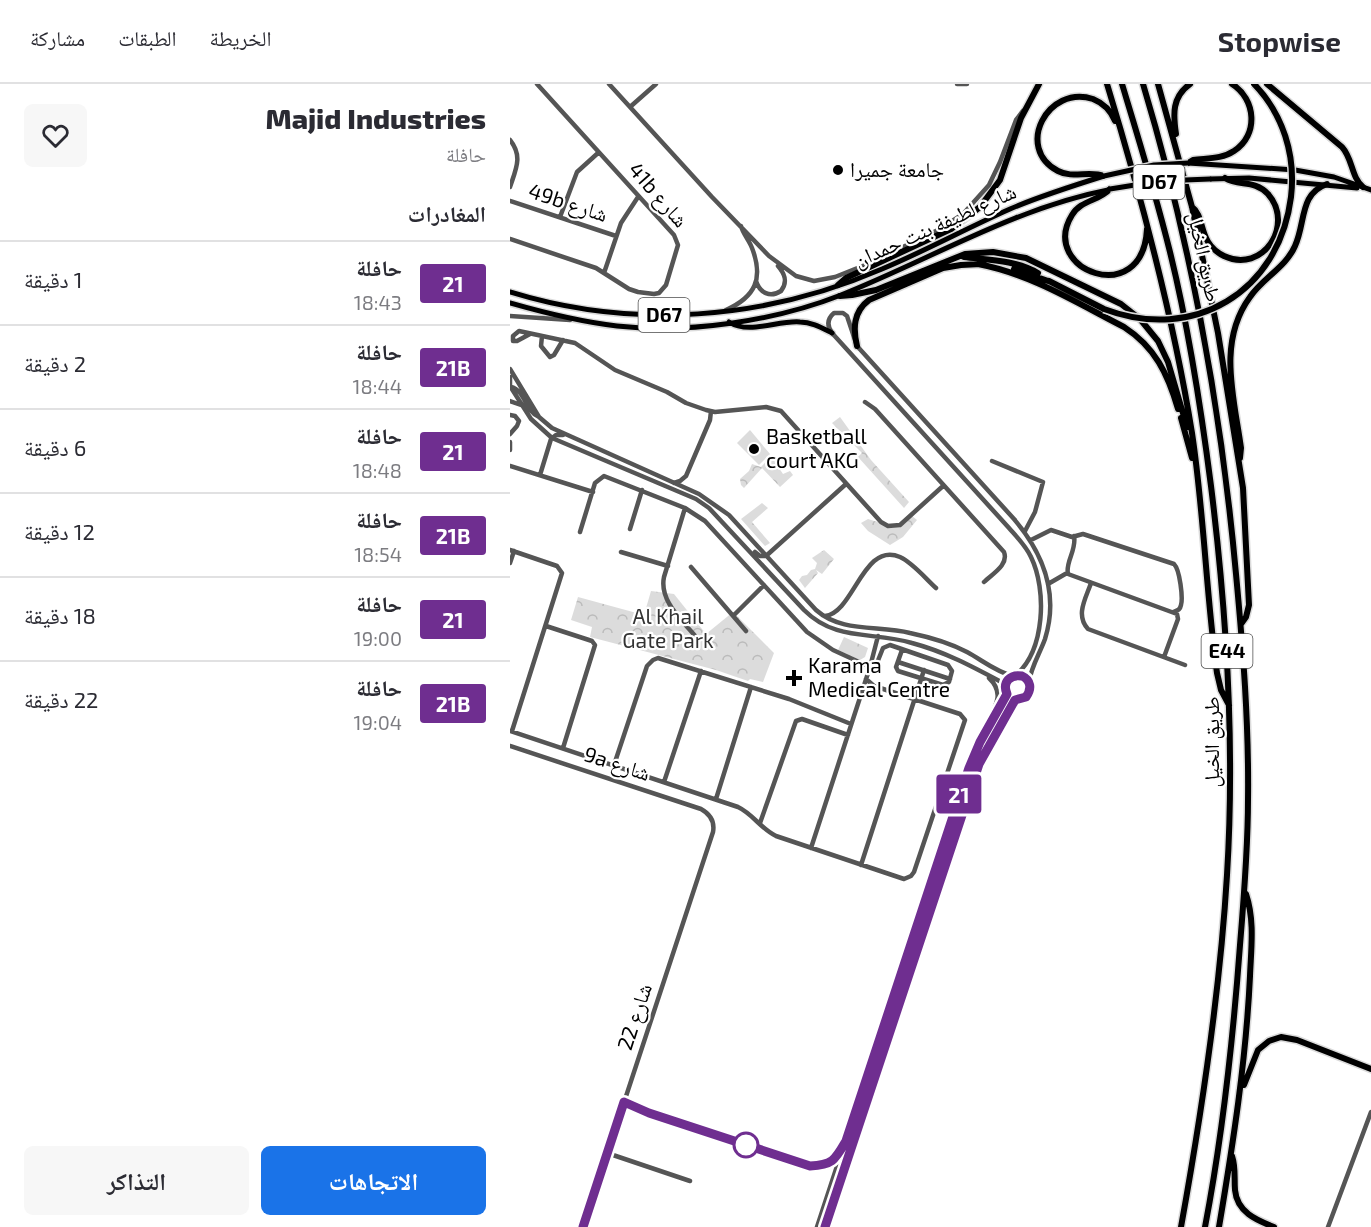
<!DOCTYPE html>
<html lang="ar">
<head>
<meta charset="utf-8">
<style>
  :root { --surface:#fff; --page:#f7f7f7; --text:#2b2b33; --muted:#7c7c81; --line:#e1e1e2; --accent:#1a73e8 }
  body { margin:0; font-family:"Exo 2","Noto Naskh Arabic",sans-serif; background:var(--page); color:var(--text); direction:rtl; height:100vh; display:flex; flex-direction:column; font-size:22px; white-space:nowrap }
  * { box-sizing:border-box; margin:0 }
  p { font-size:20px; color:var(--muted) }
  .icon { flex:none; width:33px; height:33px; fill:none; stroke:currentColor; stroke-width:2; stroke-linecap:round; stroke-linejoin:round }
  .map { position:relative; flex:1; overflow:hidden; direction:ltr }
  .panel { display:flex; flex-direction:column; background:var(--surface); width:510px }
  .panel>* { flex:none }
  .badge { padding:0 12px; border-radius:4px; font-size:21px; line-height:39px }
  .map>.badge { position:absolute; translate:-50% -50%; box-shadow:0 0 0 3px #fff }
  h2 { padding:0 24px; font-size:22px; line-height:54px }
  .round { display:grid; place-items:center; flex:none; width:63px; height:63px; border-radius:9px; background:var(--page) }
  .headline { display:flex; align-items:center; justify-content:space-between; height:102px; padding:0 24px }
  h1 { font-size:28px; font-weight:800; line-height:45px }
  .action { display:flex; gap:12px; margin-top:auto; padding:12px 24px }
  .action a { flex:1; height:69px; border-radius:9px; background:var(--accent); color:#fff; font-size:24px; font-weight:800; line-height:69px; text-align:center }
  .action a+a { background:var(--page); color:var(--text) }
  ul { padding:0; list-style:none }
  li { display:flex; align-items:center; gap:18px; height:84px; padding:0 24px; border-top:2px solid var(--line) }
  li div { flex:1 }
  li b { display:block; font-size:22px }
  li em { font-style:normal }
  li .badge { min-width:66px; font-weight:700; text-align:center }
  header { display:flex; align-items:center; gap:36px; box-sizing:border-box; height:84px; padding:0 30px; background:var(--surface); border-bottom:2px solid var(--line) }
  header strong { font-size:28px }
  nav { display:flex; gap:33px; margin-inline-start:auto; font-size:21px }
  main { display:flex; flex:1; min-height:0 }
  .map>svg:first-child { display:block }
  .grass { fill:#dcdcdc }
  .park { fill:url(#park-crowns) }
  .lines { fill:none; stroke-linecap:round; stroke-linejoin:round }
  .major-casing { stroke:#dbdbdb; stroke-width:8 }
  .highway-casing { stroke:#dbdbdb; stroke-width:9 }
  .minor { stroke:#555; stroke-width:4.5 }
  .major { stroke:#000; stroke-width:5 }
  .highway { stroke:#000; stroke-width:6 }
  .major-bridge-casing { stroke:#dbdbdb; stroke-width:8; stroke-linecap:butt }
  .highway-bridge-casing { stroke:#dbdbdb; stroke-width:9; stroke-linecap:butt }
  .major-bridge { stroke:#000; stroke-width:5 }
  .highway-bridge { stroke:#000; stroke-width:6 }
  .line-casing { stroke:#fff; stroke-width:14 }
  .line { stroke:#6f2e90; stroke-width:9 }
  .poi-dot { fill:#000; stroke:#fff; stroke-width:2 }
  .stop-dot { fill:#fff; stroke:#6f2e90; stroke-width:3 }
  .labels { text-anchor:middle; stroke-width:4.5; stroke-linejoin:round; paint-order:stroke }
  .shield { fill:#fff; stroke:#4c4c4c; stroke-width:1.5 }
  .shield-label { font-size:20px; font-weight:bold; fill:#000 }
  .poi-label { font-size:21px; fill:#000; stroke:#fff; text-anchor:start }
  .street-label { font-size:21px; fill:#000; stroke:#fff }
  .park-label { font-size:21px; fill:#333; stroke:#fff }
</style>
</head>
<body>
<header>
<strong>Stopwise</strong>
<nav><a>الخريطة</a><a>الطبقات</a><a>مشاركة</a></nav>
</header>
<main>
<div class="map">
<svg width="861" height="1143" viewBox="0 0 861 1143">
  <defs>
    <pattern id="park-crowns" width="20" height="18" patternUnits="userSpaceOnUse" patternTransform="scale(1.5)"><rect width="20" height="18" fill="#dcdcdc"/><path d="M2 6a3 3 0 1 1 6 0M12 15a3 3 0 1 1 6 0" fill="none" stroke="#bbb"/></pattern>
  </defs>
  <rect width="100%" height="100%" fill="#fff"/>
  <path class="grass" d="M240 346 260 370 249 381 227 359Z"/>
  <path class="park" d="M330 333 361 376 399 418 394 424 348 373 352 369 322 339Z
    M261 372 273 390 280 387 283 391 270 403 252 384 234 404 231 401 230 395 239 387 242 380 251 383Z
    M252 419 258 424 242 438 260 459 255 462 231 435Z
    M402 432 407 436 393 453 380 461 358 447 351 439 358 435 383 443Z
    M314 466 324 475 312 490 306 486 308 489 295 504 289 496 292 492 297 491 301 486 305 485 307 479 302 474Z
    M141 507 164 510 196 550 223 528 264 569 253 598 240 595 238 597 206 586 80 553 82 543 61 536 68 513 134 531Z
    M334 553 358 564 355 573 350 576 328 566Z"/>
  <g class="lines">
    <g class="major-casing">
      <path id="major" d="M678 79 785 86 824 93 861 106
        M700 95 739 94 847 104
        M0 208C123 246 254 236 372 185 415 167 457 144 500 125 530 112 562 102 594 92
        M0 219C35 229 71 238 107 242 178 250 265 237 331 211 419 176 505 124 598 106
        M219 238C239 251 268 236 290 238 302 238 312 244 322 249"/>
    </g>
    <g class="highway-casing">
      <path id="highway" d="M597 0C632 115 663 231 682 349 694 428 696 509 707 589L711 606 719 621
        M612 0C629 56 646 111 660 168 679 245 691 324 701 402 717 531 725 662 717 791 710 909 692 1027 671 1143
        M633 0C681 160 711 324 726 490 733 565 739 640 738 716 738 764 734 813 730 861 723 956 713 1049 695 1143
        M648 0 682 123 708 249 733 404 739 521 736 533 731 540
        M757 0 832 63C843 75 841 93 853 103
        M666 50C663 30 662 13 680 0
        M678 79 683 76C697 74 712 75 724 67 749 51 746 15 722 0
        M594 92C579 86 563 95 548 87 504 64 538 0 583 15 593 19 601 27 605 37
        M600 105C589 117 571 116 562 131 528 186 633 226 637 145
        M682 123C696 133 687 159 714 172 753 190 785 141 758 110 744 95 729 103 715 94
        M454 173C480 176 505 176 528 189
        M468 180C521 190 567 219 614 243 645 263 658 290 668 325
        M504 185 541 198
        M539 197 594 225
        M328 201 336 194 441 145 470 123 490 96 511 34 529 0
        M330 212 342 211 366 206 455 170 483 168 516 174 611 220 630 235 648 257 658 278 677 343
        M347 262C343 245 343 228 359 216L433 184 451 181 471 180
        M671 334 682 374
        M730 374 731 364C724 313 707 258 740 213 753 194 776 183 785 162 796 138 789 110 817 100
        M734 1001 748 966 759 957 771 953 787 956 861 985
        M722 1072C726 1084 724 1094 725 1106 727 1128 746 1136 764 1143
        M709 1143C723 1060 736 977 740 892 741 865 745 837 736 810"/>
    </g>
    <path class="minor" d="M99 0 202 113 259 172 286 192 304 197 325 193 360 179 430 145 453 130 479 101 490 78 506 36 513 27
      M447 0H457
      M120 23 146 0
      M0 56C13 72 6 85 0 103
      M0 117 106 152
      M50 133 67 88 88 69
      M0 155 86 184 119 205 128 208 144 210 149 209 156 201 168 161 164 151 27 0
      M94 189 111 139 128 113
      M246 197C250 209 260 214 271 207 278 198 275 190 268 182
      M216 226C245 213 254 195 242 164 239 156 233 150 231 142
      M0 232 60 236
      M20 250 7 257H3V252L9 247 65 259 105 286 157 308 176 319 196 326 205 328 256 323 271 327 371 438 378 442 390 441 433 402
      M32 252 31 262 40 273 44 271 53 256
      M0 285 29 333 42 344 189 410 219 431 306 526C332 549 368 541 400 549 419 553 440 559 457 568 472 576 486 588 503 592
      M0 293V304
      M0 302 21 335 42 354 186 415 199 424 294 526C326 558 362 547 402 559 436 568 465 584 495 600
      M1 303C15 306 15 327 29 333
      M0 317 11 321
      M355 318 365 325 494 468C499 481 482 490 474 498
      M0 331 5 332 9 337 7 342 0 350
      M0 358V366
      M482 377 533 398 525 428 515 447
      M0 382 83 408
      M30 391 41 355 46 351H53
      M164 399 170 397 176 392 200 336 201 327
      M175 424 154 493C149 517 172 536 186 553
      M120 445 132 406
      M70 448 85 399 94 392 175 424 195 437 297 548 323 566 360 583
      M564 452C567 466 555 478 558 490L667 530 668 535 654 573
      M521 456 541 446 562 453 573 450 664 480C670 486 673 514 671 521 670 526 668 526 663 528
      M0 466 47 482 52 489 2 647
      M111 468 158 482
      M245 468 250 472H256L336 400
      M0 479 4 467
      M181 483 236 547
      M581 499C576 514 565 531 578 545L675 581
      M538 500 557 489
      M223 532 254 501
      M315 532C344 529 353 457 390 473 403 479 415 494 426 504
      M36 542 82 557 85 561 53 664
      M388 578 440 595
      M358 589 365 584 373 564 380 561 438 581 442 587 439 598 433 601 388 587 386 583 392 566
      M496 603a12 12 0 1 1 24 0a12 12 0 1 1-24 0Z
      M506 591C535 566 537 506 521 473 516 462 507 453 499 444L322 249C317 242 317 235 324 229H333L337 232 347 262 504 435C533 469 549 510 535 555 530 569 521 583 519 598
      M0 647 228 723C243 730 251 745 266 752L394 795 401 792 404 788 455 636 450 630 364 602 356 595
      M473 647C481 627 498 612 479 594
      M0 662 191 725C200 730 205 737 203 748L73 1143
      M104 681 137 582 143 576 148 574 279 615 341 640
      M154 698 191 587
      M206 715 241 603
      M250 739 286 637 292 635 338 651
      M301 764 360 583 368 552
      M351 781 414 586
      M97 1069 180 1097
      M300 1082C314 1081 323 1080 330 1067
      M307 1143 445 723 466 667 497 610
      M315 1143 466 687 474 668 505 616
      M818 1143 861 1028"/>
    <use href="#major" class="major"/>
    <use href="#highway" class="highway"/>
    <g class="major-bridge-casing">
      <path id="major-bridge" d="M594 92 644 81 678 79
        M600 105 650 97 700 95"/>
    </g>
    <g class="highway-bridge-casing">
      <path id="highway-bridge" d="M594 225C684 259 769 208 781 113 786 71 773 30 744 0"/>
    </g>
    <use href="#major-bridge" class="major-bridge"/>
    <use href="#highway-bridge" class="highway-bridge"/>
  </g>
  <g class="lines">
    <g class="line-casing">
      <path id="line" d="M73 1143 114 1018 139 1029 300 1082C323 1081 325 1076 336 1057L459 684 470 658 497 610C492 598 500 590 512 592 521 596 522 605 516 613L505 616 469 680 315 1143"/>
    </g>
    <use href="#line" class="line"/>
  </g>
  <g class="poi-dot">
    <circle cx="328" cy="86" r="6"/>
    <circle cx="244" cy="365" r="6"/>
    <path d="M281 585h6v6h6v6h-6v6h-6v-6h-6v-6h6z"/>
  </g>
  <circle class="stop-dot" cx="236" cy="1061" r="12"/>
  <g class="labels">
    <g class="shield">
      <rect x="623.5" y="81" width="51" height="34" rx="4.5"/>
      <rect x="128.5" y="214" width="51" height="34" rx="4.5"/>
      <rect x="691.5" y="550" width="51" height="34" rx="4.5"/>
    </g>
    <g class="shield-label">
      <text x="649" y="105">D67</text>
      <text x="154" y="238">D67</text>
      <text x="717" y="574">E44</text>
    </g>
    <g class="poi-label">
      <text x="340" y="93">جامعة جميرا</text>
      <text x="256" y="360">Basketball<tspan x="256" dy="24">court AKG</tspan></text>
      <text x="298" y="589">Karama<tspan x="298" dy="24">Medical Centre</tspan></text>
    </g>
    <g class="street-label">
      <text transform="translate(148 111) rotate(49)" y="7">41b شارع</text>
      <text transform="translate(58 119) rotate(18)" y="7">49b شارع</text>
      <text transform="translate(425 142) rotate(-24)" y="7">شارع لطيفة بنت حمدان</text>
      <text transform="translate(694 173) rotate(78)" y="7">طريق الخيل</text>
      <text transform="translate(702 658) rotate(-90)" y="7">طريق الخيل</text>
      <text transform="translate(107 680) rotate(18)" y="7">9a شارع</text>
      <text transform="translate(125 933) rotate(-72)" y="7">شارع 22</text>
    </g>
    <g class="park-label">
      <text x="158" y="540">Al Khail<tspan x="158" dy="24">Gate Park</tspan></text>
    </g>
  </g>
</svg>
<b class="badge" style="left:449px;top:710px;background:#6f2e90;color:#fff">21</b>
</div>
<section class="panel">
<div class="headline"><div><h1>Majid Industries</h1><p>حافلة</p></div><a class="round"><svg class="icon" aria-label="heart" viewBox="0 0 24 24"><path d="M12 20l-8-8c-3-5 5-10 8-4 3-6 11-1 8 4z"/></svg></a></div>
<h2>المغادرات</h2>
<ul>
<li><span class="badge" style="background:#6f2e90;color:#fff">21</span><div><b>حافلة</b><p>18:43</p></div><em>1 دقيقة</em></li>
<li><span class="badge" style="background:#6f2e90;color:#fff">21B</span><div><b>حافلة</b><p>18:44</p></div><em>2 دقيقة</em></li>
<li><span class="badge" style="background:#6f2e90;color:#fff">21</span><div><b>حافلة</b><p>18:48</p></div><em>6 دقيقة</em></li>
<li><span class="badge" style="background:#6f2e90;color:#fff">21B</span><div><b>حافلة</b><p>18:54</p></div><em>12 دقيقة</em></li>
<li><span class="badge" style="background:#6f2e90;color:#fff">21</span><div><b>حافلة</b><p>19:00</p></div><em>18 دقيقة</em></li>
<li><span class="badge" style="background:#6f2e90;color:#fff">21B</span><div><b>حافلة</b><p>19:04</p></div><em>22 دقيقة</em></li>
</ul>
<div class="action"><a>الاتجاهات</a><a>التذاكر</a></div>
</section>
</main>
</body>
</html>
